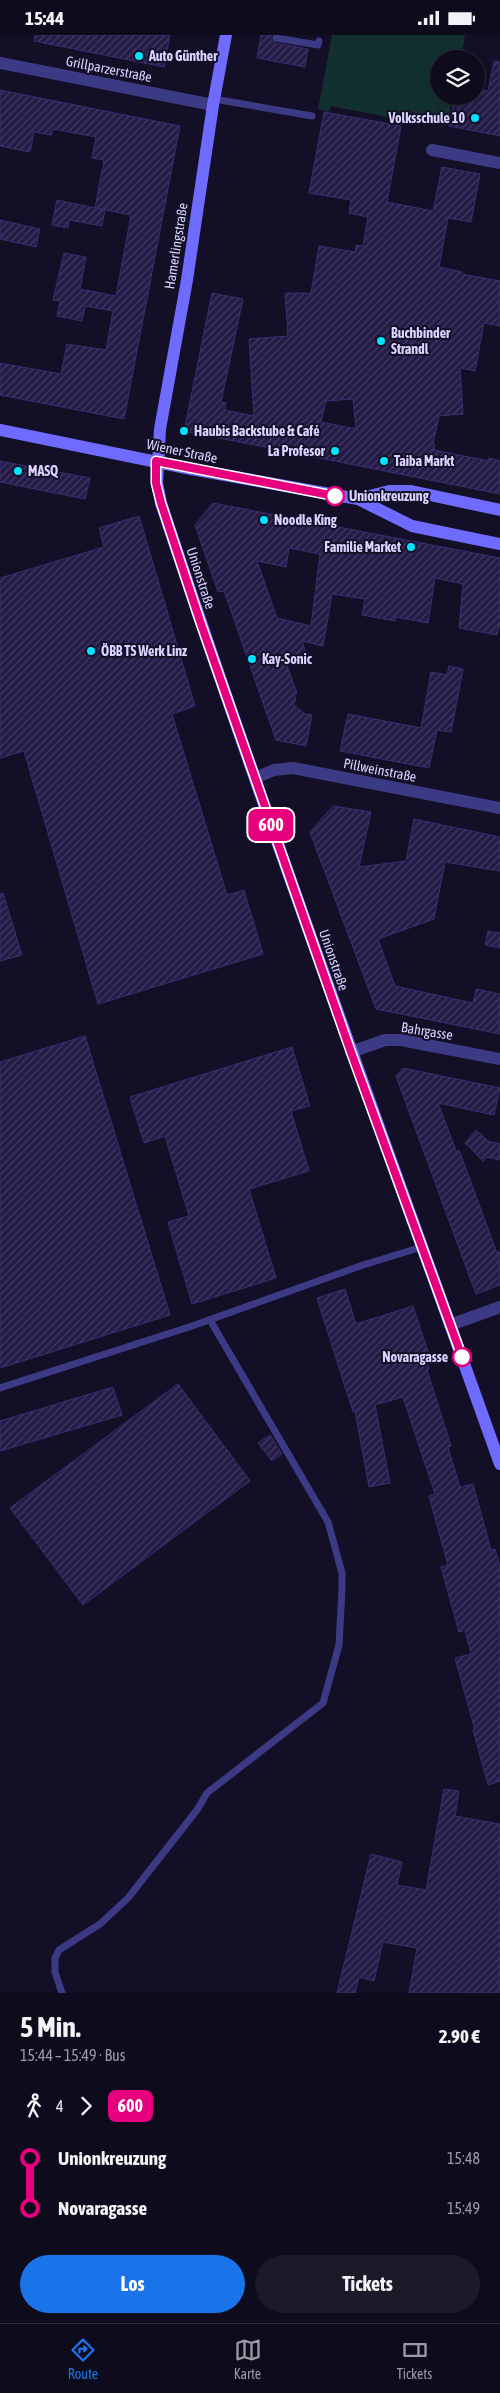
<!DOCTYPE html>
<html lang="de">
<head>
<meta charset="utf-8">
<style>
  :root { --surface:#0e0b1c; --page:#1c1929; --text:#f1f3f6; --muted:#9b9ba3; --line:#2e2b3b; --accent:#1a73e8 }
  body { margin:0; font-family:"Asap Condensed",sans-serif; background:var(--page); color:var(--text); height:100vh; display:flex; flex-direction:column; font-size:19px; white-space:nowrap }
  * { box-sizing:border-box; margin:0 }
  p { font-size:16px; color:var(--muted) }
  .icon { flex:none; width:28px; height:28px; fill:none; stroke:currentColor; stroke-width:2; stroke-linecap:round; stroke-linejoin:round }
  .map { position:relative; height:1958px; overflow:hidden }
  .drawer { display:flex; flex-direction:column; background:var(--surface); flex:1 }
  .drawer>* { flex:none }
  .badge { padding:0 10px; border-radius:8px; font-size:18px; line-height:32px }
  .controls { position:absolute; left:430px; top:15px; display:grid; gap:10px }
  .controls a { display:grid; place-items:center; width:55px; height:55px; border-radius:50%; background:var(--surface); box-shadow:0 2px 8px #0003,0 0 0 1px var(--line); font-size:25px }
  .map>.badge { position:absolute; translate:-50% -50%; box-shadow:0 0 0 2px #fff }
  .legs { display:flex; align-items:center; gap:8px; height:55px; padding:0 20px; font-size:16px }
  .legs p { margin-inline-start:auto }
  .headline { display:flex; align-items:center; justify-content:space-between; height:85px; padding:0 20px }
  h1 { font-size:28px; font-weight:700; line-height:38px }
  .cta { display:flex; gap:10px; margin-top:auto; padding:10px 20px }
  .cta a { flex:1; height:58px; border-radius:30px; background:var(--accent); color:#fff; font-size:20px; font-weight:700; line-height:58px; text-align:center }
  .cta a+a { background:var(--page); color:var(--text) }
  ul { padding:0 20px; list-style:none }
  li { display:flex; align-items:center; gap:18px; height:50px; font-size:19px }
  li i { display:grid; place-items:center; width:8px; height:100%; margin:0 6px; background:currentColor }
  li i::after { content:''; width:12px; height:12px; margin:-6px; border:4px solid; border-radius:50%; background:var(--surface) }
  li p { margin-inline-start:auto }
  li:first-child i { background:linear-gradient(#0000 50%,currentColor 0) }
  li:last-child i { background:linear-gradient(currentColor 50%,#0000 0) }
  .status { display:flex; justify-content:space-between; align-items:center; height:35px; padding:0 25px; background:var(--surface); direction:ltr }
  .status svg { height:14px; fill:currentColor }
  .dock { display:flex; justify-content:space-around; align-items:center; height:70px; border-top:1px solid var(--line); background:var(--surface); font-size:14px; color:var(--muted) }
  .dock a { display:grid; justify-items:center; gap:2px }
  .dock .selected { color:var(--accent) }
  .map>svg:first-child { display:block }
  .pitch { fill:#12302f }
  .building { fill:url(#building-hatch); stroke:#3b2d73; fill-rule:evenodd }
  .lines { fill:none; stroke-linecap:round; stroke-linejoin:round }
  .service { stroke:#3d3a85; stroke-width:7 }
  .minor { stroke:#3d3a85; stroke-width:12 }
  .secondary { stroke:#6f6bff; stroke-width:12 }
  .line-1-casing { stroke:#fff; stroke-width:11 }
  .line-1 { stroke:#e6007e; stroke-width:8 }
  .poi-dot { fill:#00e5ff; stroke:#130f26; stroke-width:2 }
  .stop-1-dot { fill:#fff; stroke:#e6007e; stroke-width:2.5 }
  .labels { text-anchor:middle; stroke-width:4; stroke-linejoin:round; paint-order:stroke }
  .poi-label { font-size:14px; font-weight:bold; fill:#d9d4ff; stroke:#130f26; text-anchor:start }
  .street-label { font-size:14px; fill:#d9d4ff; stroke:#130f26 }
  .stop-label { font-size:14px; font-weight:bold; fill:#d9d4ff; stroke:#130f26; text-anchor:start }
</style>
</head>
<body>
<div class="status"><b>15:44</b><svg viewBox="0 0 49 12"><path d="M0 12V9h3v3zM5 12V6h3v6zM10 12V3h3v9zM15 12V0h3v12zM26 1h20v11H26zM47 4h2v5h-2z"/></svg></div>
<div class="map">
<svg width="500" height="1958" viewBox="0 0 500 1958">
  <defs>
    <pattern id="building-hatch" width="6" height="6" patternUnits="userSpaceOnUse" patternTransform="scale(1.25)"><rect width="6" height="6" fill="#241b47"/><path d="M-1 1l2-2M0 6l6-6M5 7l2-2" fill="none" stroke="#433b63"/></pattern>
  </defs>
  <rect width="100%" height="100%" fill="#130f26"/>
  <path class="pitch" d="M332 0H465L461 24H439V61H453L448 86 415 79 413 87 331 71 329 77 318 74Z"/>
  <path class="building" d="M35 0H170L164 32 34 6Z
    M261 0H271V5L275 8 308 14 305 32 257 23Z
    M494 26 500 27V101L449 91 455 61H476V54L488 56Z
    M0 55 180 91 124 384 0 360V328L61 339 67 309 106 315 113 276 85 271 82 286 57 281 60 266 53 265 64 218 86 222 80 254 116 261 131 180 95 173 104 125 92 123 96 102 53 94 51 100 34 97 30 117 0 111Z
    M324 77 401 91 387 167 433 176 442 132 480 139 471 187 448 183 439 232 462 237V239L500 246V291L484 288 475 336 460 333 463 379 439 381 433 409 435 410 434 415 489 426V423L500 426V459L184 396 212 258 243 264 221 367 226 368 225 375 254 381 249 304 288 301 285 258H311L319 211 355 217 356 210 363 211 368 182 349 178 351 165 309 158ZM353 364 356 394 321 387 326 366Z
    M57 165 105 175 102 191 69 185 68 193 52 190Z
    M0 185 40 194 36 212 0 204Z
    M0 426 90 443 85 464 0 447Z
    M213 468 500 523V588L497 600 459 593 463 549 435 543 428 588 396 582 395 586 362 580 365 564 332 559 323 611 302 606 307 621 286 628 297 658 294 659 296 665 293 669 305 679 312 680 306 711 276 705 224 556 218 557 195 490ZM289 513 320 519 311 591 277 583 257 526 286 532Z
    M139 481 195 671 172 679 227 860 244 855 263 919 98 969 24 716 0 723V543L104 512 99 493Z
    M449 631 463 634 451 697 437 695 429 733 340 716 348 679 421 693 431 637 447 640Z
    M333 771 371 777 359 832 406 826 414 784 500 802V836L445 827 434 884 378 904 395 951 473 968 476 954 500 959V999L376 974 310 797Z
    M3 858 22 920 0 926V859Z
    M488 896 500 898V913L485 910Z
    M85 1001 170 1280 0 1333V1027Z
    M292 1012 310 1071 291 1076 309 1136 249 1154 276 1243 192 1269 168 1187 189 1181 165 1101 144 1108 130 1062Z
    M403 1033 500 1053 494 1080 438 1068 457 1118 459 1115 497 1218 500 1217V1250L476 1259 396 1041Z
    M476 1095 488 1106 500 1109V1125L487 1122 483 1126 465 1108Z
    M345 1254 356 1289 413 1271 428 1317 425 1319 429 1334 427 1335 451 1411 448 1412 460 1452 473 1449 491 1515 495 1514 500 1532V1746L488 1750 473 1695H475L455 1623 471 1619 465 1595 459 1597 441 1532 448 1530 429 1461 435 1459 403 1362 375 1370 390 1448 369 1452 355 1376 353 1377 317 1263Z
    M178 1349 250 1446 83 1570 10 1473Z
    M113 1352 122 1380 0 1416V1386Z
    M270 1400 282 1419 272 1426 258 1408Z
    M444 1754 459 1756 455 1781 500 1789V1958H409L417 1913 383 1907 374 1946 359 1942 355 1958H337L371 1819 402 1827 397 1850 426 1855Z"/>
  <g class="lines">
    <path class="service" d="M277 0 276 3 318 10 319 6
      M214 64 312 81
      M0 1353 192 1291 363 1230 422 1212
      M62 1958 55 1937V1923L59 1915 100 1889 128 1863 197 1775 207 1758 323 1668 339 1610 342 1554V1538L328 1487 210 1285"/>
    <path class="minor" d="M0 28 213 70
      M432 115 500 128
      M255 743 274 735 293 733 500 773
      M351 1017 385 1005H401L500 1024
      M450 1290 500 1272"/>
    <path class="secondary" d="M226 0 213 70 187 245 160 394 157 448 161 468C268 791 386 1109 500 1429
      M0 395 191 434 358 464 412 491 500 509
      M358 464 389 456H411L500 475"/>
  </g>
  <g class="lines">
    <g class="line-1-casing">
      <path id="line-1" d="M335 461 156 426V448L161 468 200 586 351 1017 462 1322"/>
    </g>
    <use href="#line-1" class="line-1"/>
  </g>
  <g class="poi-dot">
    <circle cx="139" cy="21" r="5"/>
    <circle cx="475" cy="83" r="5"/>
    <circle cx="381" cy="306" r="5"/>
    <circle cx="184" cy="396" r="5"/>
    <circle cx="335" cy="416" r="5"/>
    <circle cx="384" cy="426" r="5"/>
    <circle cx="18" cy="436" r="5"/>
    <circle cx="264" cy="485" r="5"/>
    <circle cx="411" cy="512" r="5"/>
    <circle cx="91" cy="616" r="5"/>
    <circle cx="252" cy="624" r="5"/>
  </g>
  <g class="stop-1-dot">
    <circle cx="335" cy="461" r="9"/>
    <circle cx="462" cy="1322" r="9"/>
  </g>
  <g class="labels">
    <g class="poi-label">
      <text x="149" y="26">Auto Günther</text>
      <text x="465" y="88" text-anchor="end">Volksschule 10</text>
      <text x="391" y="303">Buchbinder<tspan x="391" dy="16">Strandl</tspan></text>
      <text x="194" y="401">Haubis Backstube &amp; Café</text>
      <text x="325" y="421" text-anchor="end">La Profesor</text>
      <text x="394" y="431">Taiba Markt</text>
      <text x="28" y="441">MASQ</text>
      <text x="274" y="490">Noodle King</text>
      <text x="401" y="517" text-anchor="end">Familie Market</text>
      <text x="101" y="621">ÖBB TS Werk Linz</text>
      <text x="262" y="629">Kay-Sonic</text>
    </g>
    <g class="street-label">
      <text transform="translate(109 34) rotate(11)" y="5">Grillparzerstraße</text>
      <text transform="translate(176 211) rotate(-81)" y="5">Hamerlingstraße</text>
      <text transform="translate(182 416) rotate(12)" y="5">Wiener Straße</text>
      <text transform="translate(201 543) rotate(72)" y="5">Unionstraße</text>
      <text transform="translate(380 735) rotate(11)" y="5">Pillweinstraße</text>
      <text transform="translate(334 925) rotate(71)" y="5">Unionstraße</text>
      <text transform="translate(427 996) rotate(9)" y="5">Bahrgasse</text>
    </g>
    <g class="stop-label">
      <text x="349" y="466">Unionkreuzung</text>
      <text x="448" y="1327" text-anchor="end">Novaragasse</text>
    </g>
  </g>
</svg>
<div class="controls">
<a><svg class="icon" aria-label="layers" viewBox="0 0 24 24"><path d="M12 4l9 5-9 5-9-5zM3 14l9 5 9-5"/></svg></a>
</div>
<b class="badge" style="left:271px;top:790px;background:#e6007e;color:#fff">600</b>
</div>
<section class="drawer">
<div class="headline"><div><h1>5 Min.</h1><p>15:44 – 15:49 · Bus</p></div><b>2.90 €</b></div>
<div class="legs"><svg class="icon" aria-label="walk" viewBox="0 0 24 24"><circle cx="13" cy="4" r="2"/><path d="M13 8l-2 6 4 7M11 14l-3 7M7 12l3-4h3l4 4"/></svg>4<svg class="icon" aria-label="forward" viewBox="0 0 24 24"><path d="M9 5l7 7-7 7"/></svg><b class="badge" style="background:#e6007e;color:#fff">600</b></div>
<ul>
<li><i style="color:#e6007e"></i><b>Unionkreuzung</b><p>15:48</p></li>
<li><i style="color:#e6007e"></i><b>Novaragasse</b><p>15:49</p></li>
</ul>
<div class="cta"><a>Los</a><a>Tickets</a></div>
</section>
<nav class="dock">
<a class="selected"><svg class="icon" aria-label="directions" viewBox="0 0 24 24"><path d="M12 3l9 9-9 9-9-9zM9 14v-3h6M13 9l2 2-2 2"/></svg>Route</a>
<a><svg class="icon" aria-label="map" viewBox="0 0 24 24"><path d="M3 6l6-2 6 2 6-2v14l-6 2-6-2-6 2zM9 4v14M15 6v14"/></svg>Karte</a>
<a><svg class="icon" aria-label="tickets" viewBox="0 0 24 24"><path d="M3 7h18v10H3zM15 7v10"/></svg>Tickets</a>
</nav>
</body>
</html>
